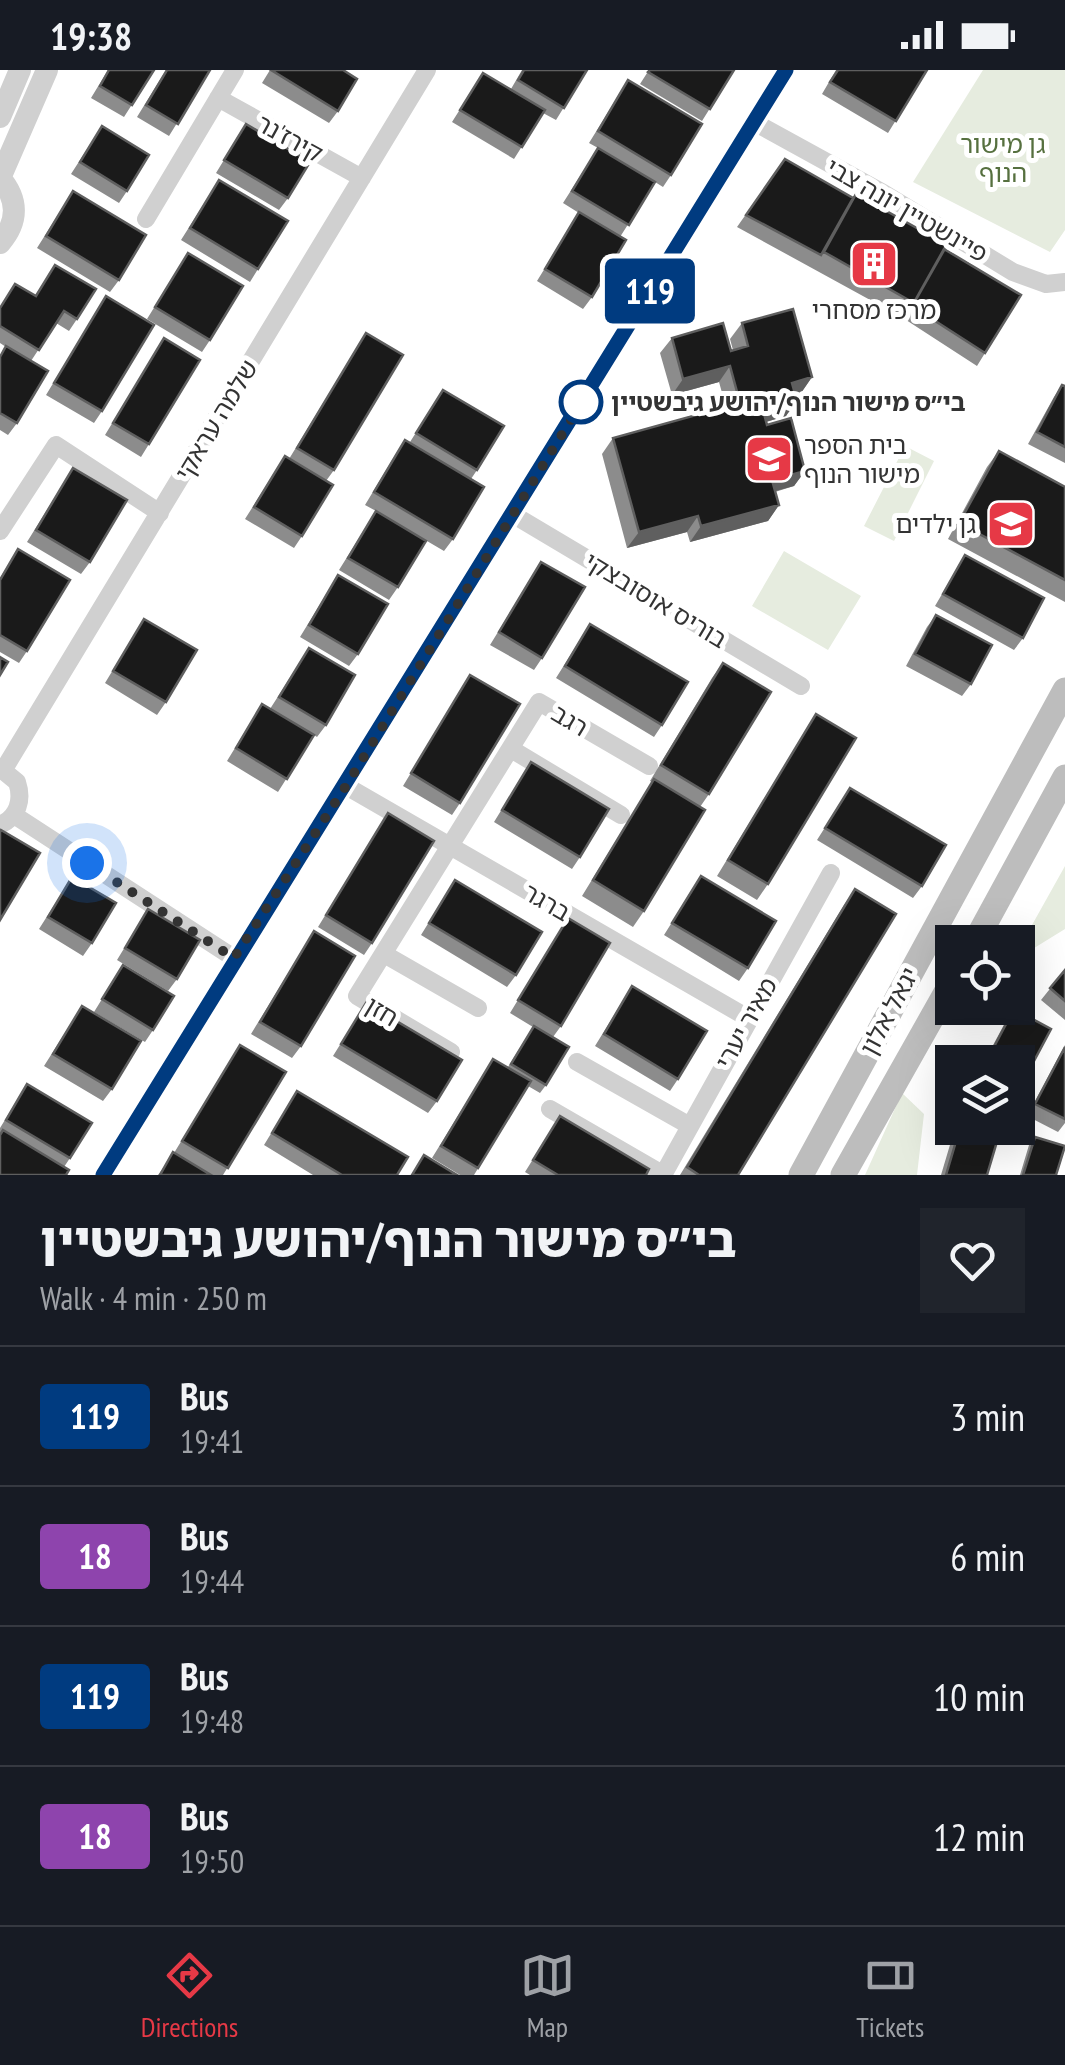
<!DOCTYPE html>
<html lang="en">
<head>
<meta charset="utf-8">
<style>
  :root { --surface:#171b24; --page:#20242c; --text:#f1f3f6; --muted:#9ea1a6; --line:#363941; --accent:#e63946 }
  body { margin:0; font-family:"PT Sans Narrow","Noto Sans Hebrew",sans-serif; background:var(--page); color:var(--text); height:100vh; display:flex; flex-direction:column; font-size:38px; white-space:nowrap }
  * { box-sizing:border-box; margin:0 }
  p { font-size:32px; color:var(--muted) }
  .icon { flex:none; width:55px; height:55px; fill:none; stroke:currentColor; stroke-width:2; stroke-linecap:round; stroke-linejoin:round }
  .map { position:relative; height:1105px; overflow:hidden }
  .sheet { display:flex; flex-direction:column; background:var(--surface); flex:1 }
  .sheet>* { flex:none }
  .badge { padding:0 20px; border-radius:8px; font-size:35px; line-height:65px }
  .buttons { position:absolute; left:935px; top:855px; display:grid; gap:20px }
  .buttons a { display:grid; place-items:center; width:100px; height:100px; border-radius:0px; background:var(--surface); box-shadow:0 10px 40px #0002; font-size:50px }
  .you { position:absolute; width:50px; height:50px; margin:-25px; border:8px solid #fff; border-radius:50%; background:#1a73e8; box-shadow:0 0 0 15px #1a73e833 }
  .map>.badge { position:absolute; translate:-50% -50%; box-shadow:0 0 0 5px #fff }
  .round { display:grid; place-items:center; flex:none; width:105px; height:105px; border-radius:0px; background:var(--page) }
  .head { display:flex; align-items:center; justify-content:space-between; height:170px; padding:0 40px }
  h1 { font-size:48px; font-weight:800; line-height:75px }
  ul { padding:0; list-style:none }
  li { display:flex; align-items:center; gap:30px; height:140px; padding:0 40px; border-top:2px solid var(--line) }
  li div { flex:1 }
  li b { display:block; font-size:38px }
  li em { font-style:normal }
  li .badge { min-width:110px; font-weight:700; text-align:center }
  .status { display:flex; justify-content:space-between; align-items:center; height:70px; padding:0 50px; background:var(--surface); direction:ltr }
  .status svg { height:28px; fill:currentColor }
  .dock { display:flex; justify-content:space-around; align-items:center; height:140px; border-top:2px solid var(--line); background:var(--surface); font-size:28px; color:var(--muted) }
  .dock a { display:grid; justify-items:center; gap:5px }
  .dock .active { color:var(--accent) }
  .map>svg:first-child { display:block }
  .green { fill:#e6ecdf }
  .lines { fill:none; stroke-linecap:round; stroke-linejoin:round }
  .minor { stroke:#d0d0d0; stroke-width:18 }
  .tertiary { stroke:#d0d0d0; stroke-width:22 }
  .secondary { stroke:#bdbdbd; stroke-width:25 }
  .wall { fill:#8c8c8c }
  .shaded-wall { fill:#5f5f5f }
  .building { fill:#1a1a1a; stroke:#5f5f5f; stroke-width:2.5 }
  .line-casing { stroke:#fff; stroke-width:22 }
  .line { stroke:#003b80; stroke-width:15 }
  .walk { stroke:#333; stroke-width:10; stroke-dasharray:0 18 }
  .stop-dot { fill:#fff; stroke:#003b80; stroke-width:5 }
  .labels { text-anchor:middle; stroke-width:10; stroke-linejoin:round; paint-order:stroke }
  .street-label { font-size:25px; fill:#333; stroke:#fff }
  .park-label { font-size:25px; fill:#56703f; stroke:#fff }
  .poi-label { font-size:25px; fill:#333; stroke:#fff }
  .stop-label { font-size:25px; font-weight:bold; fill:#333; stroke:#fff; text-anchor:start }
</style>
</head>
<body>
<div class="status"><b>19:38</b><svg viewBox="0 0 49 12"><path d="M0 12V9h3v3zM5 12V6h3v6zM10 12V3h3v9zM15 12V0h3v12zM26 1h20v11H26zM47 4h2v5h-2z"/></svg></div>
<div class="map">
<svg width="1065" height="1105" viewBox="0 0 1065 1105">
  <rect width="100%" height="100%" fill="#fff"/>
  <path class="green" d="M983 0H1065V160L1050 182 913 112Z
    M905 376 934 391 894 471 864 456Z
    M784 481 861 526 828 580 752 536Z
    M1065 796V859L1018 888V880Z
    M902 1023 924 1044 917 1105H865Z"/>
  <g class="lines">
    <path class="minor" d="M218 28 362 108
      M754 52 883 123 1013 202 1046 214 1065 212
      M146 149 235 0
      M512 444 801 616
      M0 461 56 375 160 443
      M511 679 621 745
      M0 698 17 712C23 730 18 747 0 755
      M4 699 427 0
      M346 716 748 948
      M14 745 234 888
      M384 884 478 938
      M451 982 357 926 539 632 649 696
      M577 992 690 1056
      M550 1039 664 1105
      M103 1105 786 0
      M663 1105 831 803"/>
    <path class="tertiary" d="M0 47 20 0
      M0 108 47 0
      M0 108C18 129 19 151 0 173"/>
    <path class="secondary" d="M975 872 1065 707
      M801 1105 1065 620
      M843 1105 952 912"/>
  </g>
  <path class="wall" d="M108 0H154L124 47 91 28Z
    M166 0H210L169 66 137 47Z
    M270 0H343L338 41 329 53 262 13Z
    M522 0H587L556 50 543 43 514 89 452 52 483 3 511 19Z
    M649 0H734L702 51 640 14Z
    M836 0H927L888 63 822 24Z
    M628 10 671 105 663 117 655 112 620 167 592 227 583 239 537 211 579 143 563 133 598 78 589 73Z
    M246 54 288 128 279 140 216 103Z
    M102 56 127 121 119 133 71 104Z
    M785 89 944 179 985 283 977 296 903 248 737 157Z
    M219 110 258 199 250 212 181 170Z
    M73 121 119 210 110 222 37 178Z
    M188 183 210 270 202 282 147 249Z
    M55 195 77 249 69 261 56 253 31 291 17 353 8 365 0 360V285L6 277 0 273V237L15 214 35 226Z
    M106 226 102 341 94 353 46 325Z
    M742 253 812 307 801 323 795 324 786 346 766 352 805 401 794 416 775 422 779 435 768 451 690 472 687 462 627 478 602 384 613 368 726 337 719 312 672 325 660 283 672 268 733 280 730 269Z
    M366 263 334 400 326 411 302 466 294 478 245 449 285 386 289 389Z
    M164 268 149 374 141 387 105 365Z
    M1062 315 1065 316V393L1028 374 1054 327Z
    M443 320 477 400 471 409 453 469 444 481 398 454V517L389 530 339 500 376 441 365 435 397 382 405 370 410 372Z
    M999 381 1065 417V532L948 469 987 397Z
    M73 398 90 492 81 504 27 472Z
    M18 479 27 581 19 593 0 582V508Z
    M965 485 1023 568 1014 580 935 536Z
    M541 492 542 588 534 600 490 575Z
    M338 505 358 584 349 596 300 567Z
    M936 545 971 614 962 626 906 596 927 557Z
    M144 549 166 632 157 645 105 613Z
    M590 554 662 655 654 667 556 608Z
    M309 578 326 655 317 667 314 665 278 722 227 691 262 634 270 639Z
    M723 593 709 724 700 737 644 841 633 857 582 826 652 712 650 711 712 608Z
    M470 605 460 733 452 745 403 716Z
    M816 644 768 814 757 830 717 806Z
    M531 692 580 787 572 799 494 752Z
    M850 718 922 816 913 828 817 770Z
    M388 743 372 873 364 885 318 857Z
    M701 806 748 898 739 911 664 865Z
    M72 807 92 873 83 886 39 859Z
    M455 810 516 905 507 917 421 865Z
    M855 819 738 1105H680L844 835Z
    M148 839 177 909 168 921 117 890Z
    M568 848 561 956 553 967 546 1015 540 1023 528 1016 474 1105H460L432 1088 493 989 508 997 533 957 510 943Z
    M314 861 301 976 292 988 251 964Z
    M123 895 153 960 145 972 94 942Z
    M1065 900V950L1041 930Z
    M632 916 678 1009 670 1021 595 976Z
    M366 933 437 1031 428 1043 333 986Z
    M82 936 112 1019 103 1031 44 996Z
    M1014 939 1018 992H984L1006 951Z
    M240 975 286 1002 223 1105H158L174 1083Z
    M1065 975V1053L1058 1062 1027 1046Z
    M27 1014 70 1088 64 1097 0 1105V1058Z
    M297 1021 397 1105H313L264 1075Z
    M560 1046 646 1105H530L525 1102Z
    M955 1058H1001L987 1105H941Z
    M1035 1067 1056 1105H1020L1029 1075Z"/>
  <path class="shaded-wall" d="M730 296 719 312 672 325 683 309Z
    M812 307 801 323 781 328 792 313Z
    M797 331 786 346 752 356 763 340Z
    M805 401 794 416 761 425 772 410Z
    M779 435 768 451 690 472 701 456Z
    M698 446 687 462 627 478 639 462Z"/>
  <path class="building" d="M109 0H154L132 35 100 16Z
    M167 0H210L178 54 146 35Z
    M271 0H343L357 9 338 41Z
    M524 0H587L564 38 518 10Z
    M650 0H734L710 39 648 2Z
    M838 0H927L896 51 830 12Z
    M483 3 545 40 522 77 460 40Z
    M628 10 702 54 671 105 598 61Z
    M246 54 310 92 288 128 224 90Z
    M102 56 149 85 127 121 80 92Z
    M598 78 655 112 629 155 572 121Z
    M785 89 853 128 821 185 746 145Z
    M219 110 288 151 258 199 190 158Z
    M73 121 146 165 119 210 46 166Z
    M856 124 947 175 914 233 824 182Z
    M579 142 626 170 592 227 545 199Z
    M944 179 1021 225 985 283 912 236Z
    M188 183 243 216 210 270 155 237Z
    M55 195 96 219 77 249 64 241 39 280 0 256V238L15 214 36 226Z
    M106 226 154 255 102 341 54 313Z
    M793 239 812 307 792 313 797 331 763 340 767 355 791 348 805 401 772 410 779 435 701 456 698 446 639 462 613 368 740 333 730 296 683 309 672 268 723 253 731 281 748 276 742 253Z
    M366 263 403 285 334 400 297 378Z
    M164 268 200 290 149 374 113 353Z
    M6 276 48 301 17 353 0 343V287Z
    M1062 315 1065 316V377L1037 362Z
    M443 320 504 356 477 400 416 363Z
    M405 370 484 417 453 469 374 422Z
    M999 381 1065 417V510L959 453Z
    M285 386 333 415 302 466 254 437Z
    M73 398 127 430 90 492 36 460Z
    M376 441 426 471 398 517 348 488Z
    M18 479 70 510 27 581 0 565V510Z
    M965 485 1044 528 1023 568 943 524Z
    M541 492 585 517 542 588 499 562Z
    M338 505 388 534 358 584 309 555Z
    M936 545 992 575 971 614 915 584Z
    M144 549 197 580 166 632 113 601Z
    M590 554 688 612 662 655 565 596Z
    M309 578 355 605 326 655 279 627Z
    M0 587 8 592 0 605Z
    M723 593 771 622 709 724 661 695Z
    M470 605 520 634 460 733 411 703Z
    M262 634 314 665 287 709 236 678Z
    M816 644 856 668 768 814 728 790Z
    M531 692 609 739 580 787 502 740Z
    M654 709 705 740 644 841 593 810Z
    M850 718 946 775 922 816 825 758Z
    M388 743 434 771 372 873 326 845Z
    M1 760 40 783 0 850V762Z
    M701 806 776 851 748 898 672 853Z
    M72 807 116 833 92 873 48 847Z
    M455 810 542 862 516 905 429 853Z
    M855 819 896 844 738 1105H699L687 1097Z
    M148 839 200 870 177 909 125 878Z
    M568 848 610 873 561 956 518 930Z
    M314 861 355 886 301 976 260 952Z
    M123 895 174 926 153 960 102 929Z
    M1065 900V931L1050 918Z
    M632 916 707 961 678 1009 604 964Z
    M366 933 462 990 437 1031 341 974Z
    M82 936 141 971 112 1019 53 984Z
    M1014 939 1051 959 1018 1021V992H986Z
    M534 956 569 977 546 1015 511 994Z
    M240 975 286 1002 228 1098 182 1071Z
    M1065 977V1049L1035 1034Z
    M493 989 531 1011 478 1098 441 1076Z
    M27 1014 92 1053 70 1088 6 1050Z
    M297 1021 408 1087 397 1105H342L272 1063Z
    M560 1046 649 1099 646 1105H558L533 1090Z
    M960 1058H1001L987 1105H946Z
    M3 1060 69 1100 66 1105H0V1065Z
    M1035 1067 1065 1076 1056 1105H1023Z
    M173 1082 211 1105H160Z
    M424 1085 457 1105H412Z"/>
  <g class="lines">
    <g class="line-casing">
      <path id="line" d="M103 1105 786 0"/>
    </g>
    <use href="#line" class="line"/>
    <path class="walk" d="M87 793 234 888 346 716 585 327 581 332"/>
  </g>
  <defs>
    <g id="building-square" transform="scale(2.5)"><rect x="-9" y="-9" width="18" height="18" rx="4" fill="#e63946" stroke="#fff"/><path d="M-4-6H4V6H1V3H-1V6H-4ZM-2.5-4.3h1.7v1.8h-1.7ZM.8-4.3h1.7v1.8H.8ZM-2.5-1h1.7V.8h-1.7ZM.8-1h1.7V.8H.8Z" fill="#fff"/></g>
    <g id="school-square" transform="scale(2.5)"><rect x="-9" y="-9" width="18" height="18" rx="4" fill="#e63946" stroke="#fff"/><path d="M0-5L7-2L0 1L-7-2ZM-4 1L0 2.5L4 1V4Q0 6-4 4Z" fill="#fff"/></g>
  </defs>
  <g fill-rule="evenodd">
    <use href="#building-square" x="874" y="194"/>
    <use href="#school-square" x="769" y="389"/>
    <use href="#school-square" x="1011" y="454"/>
  </g>
  <circle class="stop-dot" cx="581" cy="332" r="20"/>
  <g class="labels">
    <g class="street-label">
      <text transform="translate(290 68) rotate(29)" y="9">קירז'נר</text>
      <text transform="translate(907 140) rotate(30)" y="9">פיינשטיין יונה צבי</text>
      <text transform="translate(216 350) rotate(-59)" y="9">שלמה עראקי</text>
      <text transform="translate(656 530) rotate(31)" y="9">בוריס אוסובצקי</text>
      <text transform="translate(570 650) rotate(31)" y="9">רגב</text>
      <text transform="translate(547 832) rotate(30)" y="9">ברגר</text>
      <text transform="translate(382 941) rotate(31)" y="9">חזן</text>
      <text transform="translate(889 941) rotate(-62)" y="9">יגאל אלון</text>
      <text transform="translate(746 953) rotate(-61)" y="9">מאיר יערי</text>
    </g>
    <g class="park-label">
      <text x="1003" y="83">גן מישור<tspan x="1003" dy="29">הנוף</tspan></text>
    </g>
    <g class="poi-label">
      <text x="874" y="249">מרכז מסחרי</text>
      <text x="804" y="384" text-anchor="start">בית הספר<tspan x="804" dy="29">מישור הנוף</tspan></text>
      <text x="976" y="463" text-anchor="end">גן ילדים</text>
    </g>
    <g class="stop-label">
      <text x="611" y="341">בי״ס מישור הנוף/יהושע גיבשטיין</text>
    </g>
  </g>
</svg>
<div class="buttons">
<a><svg class="icon" aria-label="locate" viewBox="0 0 24 24"><circle cx="12" cy="12" r="6"/><path d="M12 2v4M12 18v4M2 12h4M18 12h4"/></svg></a>
<a><svg class="icon" aria-label="layers" viewBox="0 0 24 24"><path d="M12 4l9 5-9 5-9-5zM3 14l9 5 9-5"/></svg></a>
</div>
<div class="you" style="left:87px;top:793px"></div>
<b class="badge" style="left:650px;top:221px;background:#003b80;color:#fff">119</b>
</div>
<section class="sheet">
<div class="head"><div><h1>בי״ס מישור הנוף/יהושע גיבשטיין</h1><p>Walk · 4 min · 250 m</p></div><a class="round"><svg class="icon" aria-label="heart" viewBox="0 0 24 24"><path d="M12 20l-8-8c-3-5 5-10 8-4 3-6 11-1 8 4z"/></svg></a></div>
<ul>
<li><span class="badge" style="background:#003b80;color:#fff">119</span><div><b>Bus</b><p>19:41</p></div><em>3 min</em></li>
<li><span class="badge" style="background:#8e44ad;color:#fff">18</span><div><b>Bus</b><p>19:44</p></div><em>6 min</em></li>
<li><span class="badge" style="background:#003b80;color:#fff">119</span><div><b>Bus</b><p>19:48</p></div><em>10 min</em></li>
<li><span class="badge" style="background:#8e44ad;color:#fff">18</span><div><b>Bus</b><p>19:50</p></div><em>12 min</em></li>
</ul>
</section>
<nav class="dock">
<a class="active"><svg class="icon" aria-label="directions" viewBox="0 0 24 24"><path d="M12 3l9 9-9 9-9-9zM9 14v-3h6M13 9l2 2-2 2"/></svg>Directions</a>
<a><svg class="icon" aria-label="map" viewBox="0 0 24 24"><path d="M3 6l6-2 6 2 6-2v14l-6 2-6-2-6 2zM9 4v14M15 6v14"/></svg>Map</a>
<a><svg class="icon" aria-label="tickets" viewBox="0 0 24 24"><path d="M3 7h18v10H3zM15 7v10"/></svg>Tickets</a>
</nav>
</body>
</html>
